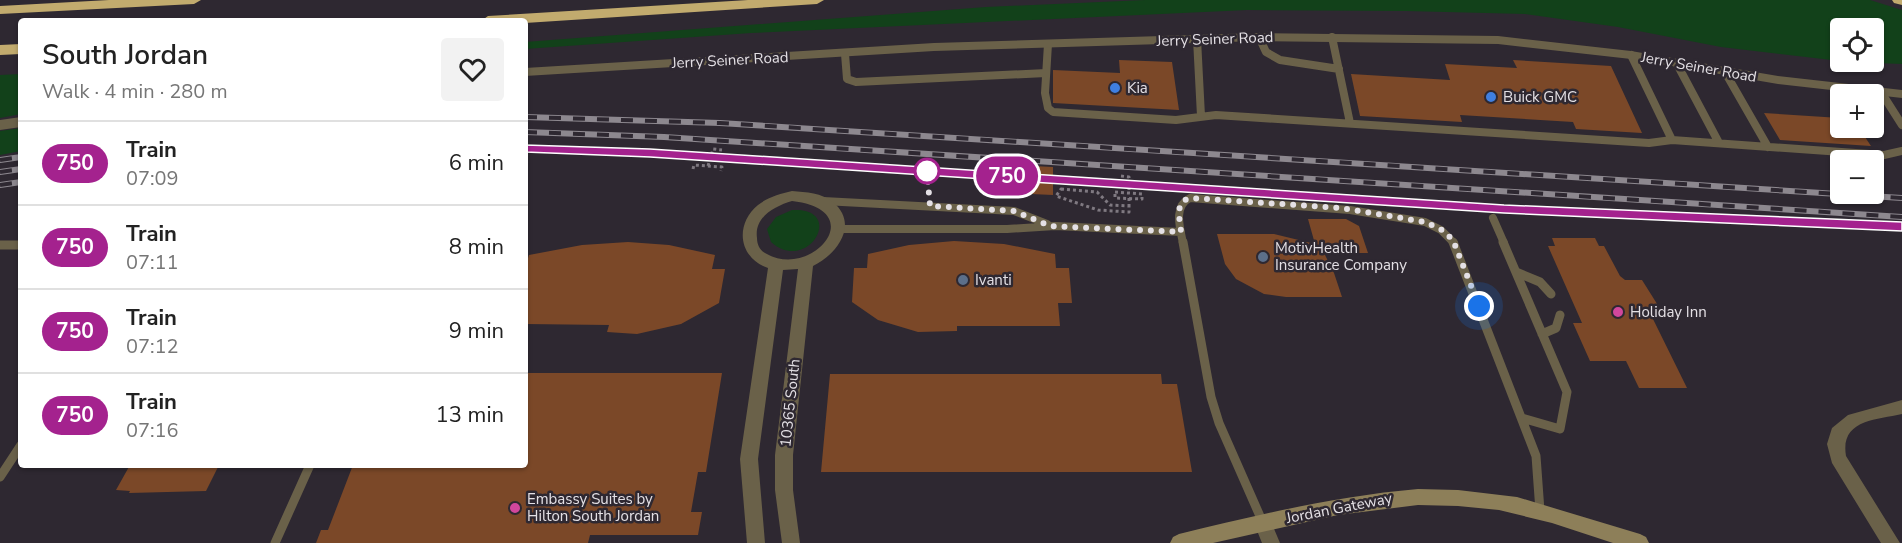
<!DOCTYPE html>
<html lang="en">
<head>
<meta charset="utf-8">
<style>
  :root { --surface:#fff; --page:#f2f2f2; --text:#222; --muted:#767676; --line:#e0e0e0 }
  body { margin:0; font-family:"Nunito Sans",sans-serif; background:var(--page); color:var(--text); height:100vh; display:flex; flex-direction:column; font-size:22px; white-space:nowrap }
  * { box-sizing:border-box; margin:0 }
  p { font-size:20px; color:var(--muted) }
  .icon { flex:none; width:33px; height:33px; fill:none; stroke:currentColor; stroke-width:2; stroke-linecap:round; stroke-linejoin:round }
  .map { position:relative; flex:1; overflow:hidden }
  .panel { position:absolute; left:18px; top:18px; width:510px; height:450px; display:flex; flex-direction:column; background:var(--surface); border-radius:6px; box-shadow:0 2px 4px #0004 }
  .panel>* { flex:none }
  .badge { padding:0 12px; border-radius:20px; font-size:21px; line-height:39px }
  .tools { position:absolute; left:1830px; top:18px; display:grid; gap:12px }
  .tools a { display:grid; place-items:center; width:54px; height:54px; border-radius:6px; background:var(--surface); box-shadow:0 2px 4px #0004; font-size:30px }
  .you { position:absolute; width:30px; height:30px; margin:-15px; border:4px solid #fff; border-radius:50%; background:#1a73e8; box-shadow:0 0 0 9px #1a73e833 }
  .map>.badge { position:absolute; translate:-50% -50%; box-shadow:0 0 0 3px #fff }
  .round { display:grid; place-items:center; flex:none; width:63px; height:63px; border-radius:6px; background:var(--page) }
  .head { display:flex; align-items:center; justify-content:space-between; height:102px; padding:0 24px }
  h1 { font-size:28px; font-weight:600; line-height:45px }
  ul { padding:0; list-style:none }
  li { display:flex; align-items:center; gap:18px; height:84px; padding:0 24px; border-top:2px solid var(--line) }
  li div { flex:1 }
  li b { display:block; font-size:22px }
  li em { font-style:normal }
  li .badge { min-width:66px; font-weight:700; text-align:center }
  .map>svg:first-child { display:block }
  .green { fill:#12411a }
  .building { fill:#7b4828 }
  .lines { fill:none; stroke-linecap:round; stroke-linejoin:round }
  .path { stroke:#7f7981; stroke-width:3; stroke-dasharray:3 3; stroke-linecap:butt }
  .service-far1 { stroke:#6a6149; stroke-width:8 }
  .service { stroke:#6a6149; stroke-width:9 }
  .minor { fill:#6a6149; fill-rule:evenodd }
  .secondary { fill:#8d7f59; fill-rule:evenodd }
  .motorway { fill:#c2ab6e; fill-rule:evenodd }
  .rail-casing { stroke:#8d888f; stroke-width:6 }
  .rail { stroke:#2e2831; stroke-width:4; stroke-dasharray:12; stroke-linecap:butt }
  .line { fill:#a4228e; stroke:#fff; stroke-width:1.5 }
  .walk { stroke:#e4e0e5; stroke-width:6; stroke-dasharray:0 10.8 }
  .shop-dot { fill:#3f7fe0; stroke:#2e2831; stroke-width:2 }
  .stop-dot { fill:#fff; stroke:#a4228e; stroke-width:3 }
  .service-dot { fill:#5c6f8a; stroke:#2e2831; stroke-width:2 }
  .hotel-dot { fill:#d1479c; stroke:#2e2831; stroke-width:2 }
  .labels { text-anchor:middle; stroke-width:5; stroke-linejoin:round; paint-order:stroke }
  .street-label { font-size:15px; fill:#e4e0e5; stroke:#2e2831 }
  .poi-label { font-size:15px; fill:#e4e0e5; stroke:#2e2831; text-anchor:start }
</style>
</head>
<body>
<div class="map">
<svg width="1902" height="543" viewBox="0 0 1902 543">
  <rect width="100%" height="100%" fill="#2e2831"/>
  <path class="green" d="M1145 0H1870L1902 10V64L1850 62H1874V28H1840V61L1721 47 1618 27 1525 14 1406 11 1247 10 751 33 525 49V42L986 7Z
    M21 74V114L0 118V75Z
    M21 128V151L0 155V131Z
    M792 210C847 207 808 275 771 242L767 229 776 217Z"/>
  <path class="building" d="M1119 60 1172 62 1179 110 1053 103V70L1120 73Z
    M1513 60 1611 66 1642 133 1576 129 1573 122 1460 115 1462 122 1360 116 1351 74 1450 80 1445 64 1517 68Z
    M1764 113 1840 118V128H1859L1871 146 1780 140Z
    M1033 166 1053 167V195L1031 194Z
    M1308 219H1346L1359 226 1368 253H1324L1334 273 1342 297H1286L1264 294 1236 279 1225 264 1217 234H1274L1315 244Z
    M1552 238H1595L1599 246H1604L1620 276 1625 280H1642L1659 307 1661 317H1652L1687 388H1639L1626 361H1590L1573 323H1582L1548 246H1555Z
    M954 241 1004 244 1055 254 1056 268H1069L1072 303H1058L1060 326H957V331L918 332 878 320 852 302 854 268H867L868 254 909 245Z
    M628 242 669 245 715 255 712 269H725L719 303 681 324 637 334 607 332 609 325 525 324V268L529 255 582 245Z
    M525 373H722L706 472H698L691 512H702L698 535H590L588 543H316L321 530H328L353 465H525Z
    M830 374H1161L1162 384H1177L1192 472H821Z
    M130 465H219L206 491 129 493 130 491 116 490Z"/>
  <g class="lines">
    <path class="path" d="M708 166 713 149 722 150
      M693 169 694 165 722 167 721 171
      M1121 176 1129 177V193
      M1061 189 1097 192 1110 205 1129 206V212L1098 210 1056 196Z
      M1115 192 1142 194V199L1115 198Z
      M1129 198V206"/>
    <path class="service-far1" d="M1259 37 1266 52 1280 60 1339 69
      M1332 37 1350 123
      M1197 39 1201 116
      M1048 44 1045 93 1048 108 1053 112 1176 120 1216 115 1649 143 1672 140
      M845 54 847 79 856 82 1046 73
      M1631 55 1672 140 1884 155 1902 151
      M1677 64 1719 143
      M1725 72 1768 147
      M1881 92 1902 125
      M823 201 1014 211 1047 224
      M1493 218 1504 243
      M839 229H1007L1055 226 1181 232
      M1183 243C1180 228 1173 206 1190 198L1350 210 1425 222 1441 230 1454 243"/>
    <path class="service" d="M1183 242 1211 397 1219 423 1263 523
      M1453 242 1536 456 1540 511
      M1503 242 1567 392 1560 429 1522 418
      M0 245H21
      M1516 272 1540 282 1551 294
      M1542 334 1556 328 1560 315
      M0 477 21 445
      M275 543 310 465"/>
    <path class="minor" d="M1259 33 1498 36 1631 51 1778 76 1902 90V98L1778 84 1631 59 1498 44 1259 41 934 51 525 76V68L934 43Z
      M21 117V127L0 130V120Z
      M792 191C806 192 822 193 833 202 860 225 836 255 813 266L793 455V490L800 543H782L775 490V455L798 269 783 270 758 459 765 543H747L740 459 768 268C739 258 734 225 758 205 768 197 780 194 792 191ZM792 201C872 210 811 281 765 253 760 250 757 245 757 238 754 217 775 206 792 201Z
      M1902 400V414C1875 420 1840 420 1846 456L1900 543H1881L1832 463 1827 444 1832 428 1848 415Z
      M1263 515 1269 517 1280 543H1262L1254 523 1257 517Z"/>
    <path class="secondary" d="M1418 489 1458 490 1517 497 1640 534 1646 537 1649 543H1613L1552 523 1499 510 1458 506 1418 505 1338 515 1213 543H1170L1173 537 1179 534C1258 515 1336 496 1418 489Z"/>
    <path class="motorway" d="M109 0H201L194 4 0 14V6Z
      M748 0H824L817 4 525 23V21H481L488 16Z
      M1892 0H1902V5L1894 3Z
      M21 44V54L0 55V45Z"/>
    <g class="rail-casing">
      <path id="rail" d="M525 117 720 123 1902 198
        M525 132 664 137 1902 217
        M525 148 672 154 1504 209 1902 226
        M0 160 21 157
        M0 172 21 169
        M0 185 21 182"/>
    </g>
    <use href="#rail" class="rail"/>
  </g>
  <path class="line" d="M525 145 650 149 1504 205 1902 222V231L1504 213 650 157 525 152 520 148Z"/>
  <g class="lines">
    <path class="walk" d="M927 171 930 206 1014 211 1050 226 1181 232C1180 218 1174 203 1190 198L1341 208 1425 222 1442 230 1453 240 1479 306"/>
  </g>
  <g class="shop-dot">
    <circle cx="1115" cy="88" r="6"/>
    <circle cx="1491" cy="97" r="6"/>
  </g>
  <circle class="stop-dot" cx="927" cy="171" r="12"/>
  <g class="service-dot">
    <circle cx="1263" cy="257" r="6"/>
    <circle cx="963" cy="280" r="6"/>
  </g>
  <g class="hotel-dot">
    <circle cx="1618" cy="312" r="6"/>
    <circle cx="515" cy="508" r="6"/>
  </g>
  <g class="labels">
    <g class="street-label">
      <text transform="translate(1215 39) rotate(-2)" y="5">Jerry Seiner Road</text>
      <text transform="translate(730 60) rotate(-3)" y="5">Jerry Seiner Road</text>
      <text transform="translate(1699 67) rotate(10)" y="5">Jerry Seiner Road</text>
      <text transform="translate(790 403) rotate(-84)" y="5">10365 South</text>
      <text transform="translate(1339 508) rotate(-11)" y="5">Jordan Gateway</text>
    </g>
    <g class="poi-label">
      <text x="1127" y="93">Kia</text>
      <text x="1503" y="102">Buick GMC</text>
      <text x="1275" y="253">MotivHealth<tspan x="1275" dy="17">Insurance Company</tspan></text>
      <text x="975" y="285">Ivanti</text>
      <text x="1630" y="317">Holiday Inn</text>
      <text x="527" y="504">Embassy Suites by<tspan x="527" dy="17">Hilton South Jordan</tspan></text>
    </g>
  </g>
</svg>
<div class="tools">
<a><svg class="icon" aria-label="locate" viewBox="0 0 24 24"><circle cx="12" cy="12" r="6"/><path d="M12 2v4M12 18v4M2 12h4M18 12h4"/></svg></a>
<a>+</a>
<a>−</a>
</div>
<div class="you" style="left:1479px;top:306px"></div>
<b class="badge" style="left:1007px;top:176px;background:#a4228e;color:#fff">750</b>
<section class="panel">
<div class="head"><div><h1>South Jordan</h1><p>Walk · 4 min · 280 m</p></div><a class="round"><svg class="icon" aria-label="heart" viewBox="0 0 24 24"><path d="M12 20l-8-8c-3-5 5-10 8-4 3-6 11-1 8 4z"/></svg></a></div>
<ul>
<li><span class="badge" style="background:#a4228e;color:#fff">750</span><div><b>Train</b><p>07:09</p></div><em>6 min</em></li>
<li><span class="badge" style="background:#a4228e;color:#fff">750</span><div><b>Train</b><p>07:11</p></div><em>8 min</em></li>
<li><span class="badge" style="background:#a4228e;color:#fff">750</span><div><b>Train</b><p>07:12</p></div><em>9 min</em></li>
<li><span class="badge" style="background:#a4228e;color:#fff">750</span><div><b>Train</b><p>07:16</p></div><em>13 min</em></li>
</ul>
</section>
</div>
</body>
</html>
